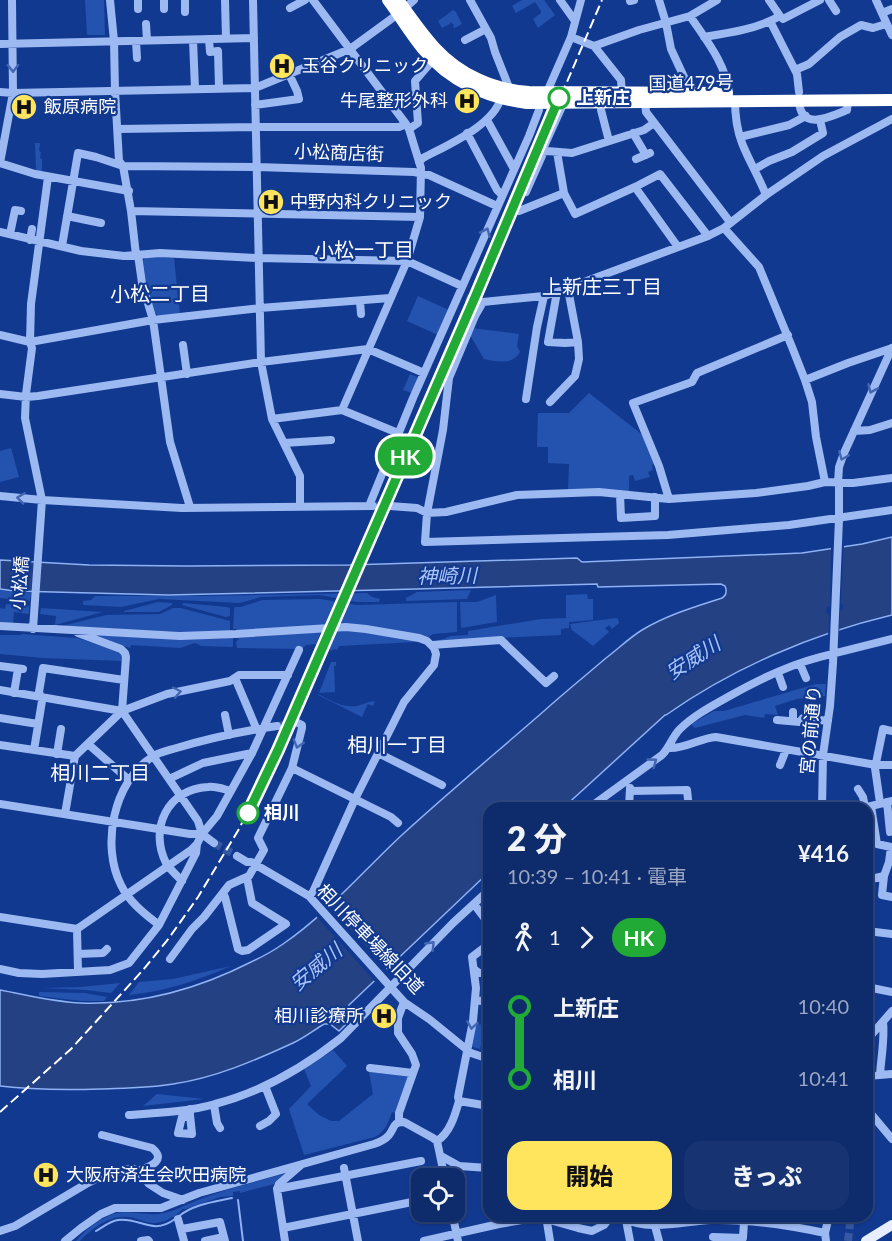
<!DOCTYPE html>
<html lang="ja">
<head>
<meta charset="utf-8">
<style>
  :root { --surface:#0e2b6c; --page:#173372; --text:#f1f3f6; --muted:#9ba7c2; --line:#2e477f; --accent:#ffe45e }
  body { margin:0; font-family:Lato,"Noto Sans JP",sans-serif; background:var(--page); color:var(--text); height:100vh; display:flex; flex-direction:column; font-size:22px; white-space:nowrap }
  * { box-sizing:border-box; margin:0 }
  p { font-size:20px; color:var(--muted) }
  .icon { flex:none; width:33px; height:33px; fill:none; stroke:currentColor; stroke-width:2; stroke-linecap:round; stroke-linejoin:round }
  .map { position:relative; flex:1; overflow:hidden }
  .side { position:absolute; left:483px; top:802px; width:390px; height:420px; display:flex; flex-direction:column; background:var(--surface); border-radius:18px; box-shadow:0 2px 4px #0004,0 0 0 2px var(--line) }
  .side>* { flex:none }
  .badge { padding:0 12px; border-radius:20px; font-size:21px; line-height:39px }
  .controls { position:absolute; left:411px; top:1168px; display:grid; gap:12px }
  .controls a { display:grid; place-items:center; width:54px; height:54px; border-radius:12px; background:var(--surface); box-shadow:0 2px 4px #0004,0 0 0 2px var(--line); font-size:30px }
  .map>.badge { position:absolute; translate:-50% -50%; box-shadow:0 0 0 3px #fff }
  .legs { display:flex; align-items:center; gap:9px; height:66px; padding:0 24px; font-size:20px }
  .legs p { margin-inline-start:auto }
  .headline { display:flex; align-items:center; justify-content:space-between; height:102px; padding:0 24px }
  h1 { font-size:33px; font-weight:800; line-height:45px }
  .action { display:flex; gap:12px; margin-top:auto; padding:12px 24px }
  .action a { flex:1; height:69px; border-radius:18px; background:var(--accent); color:#111; font-size:24px; font-weight:800; line-height:69px; text-align:center }
  .action a+a { background:var(--page); color:var(--text) }
  ul { padding:0 24px; list-style:none }
  li { display:flex; align-items:center; gap:21px; height:72px; font-size:22px }
  li i { display:grid; place-items:center; width:9px; height:100%; margin:0 8px; background:currentColor }
  li i::after { content:''; width:15px; height:15px; margin:-8px; border:4px solid; border-radius:50%; background:var(--surface) }
  li p { margin-inline-start:auto }
  li:first-child i { background:linear-gradient(#0000 50%,currentColor 0) }
  li:last-child i { background:linear-gradient(currentColor 50%,#0000 0) }
  .map>svg:first-child { display:block }
  .green { fill:#2452af }
  .water { fill:#244183; stroke:#8fb2f5; stroke-width:1.5 }
  .pier { fill:#123990 }
  .lines { fill:none; stroke-linecap:round; stroke-linejoin:round }
  .stream { stroke:#8fb2f5; stroke-width:2 }
  .minor-tunnel { stroke:#3657a1; stroke-width:8; stroke-dasharray:8 4; stroke-linecap:butt }
  .minor { stroke:#9db9f2; stroke-width:8 }
  .major { stroke:#e8eeff; stroke-width:10 }
  .highway { stroke:#fff; stroke-width:12 }
  .rail { stroke:#fff; stroke-width:2; stroke-dasharray:10 4.5; stroke-linecap:butt }
  .oneway { stroke:#4366b2 }
  .line-1-casing { stroke:#fff; stroke-width:14 }
  .line-1 { stroke:#21ab36; stroke-width:9 }
  .stop-1-dot { fill:#fff; stroke:#21ab36; stroke-width:3 }
  .labels { text-anchor:middle; stroke-width:4.5; stroke-linejoin:round; paint-order:stroke }
  .poi-label { font-size:18px; fill:#fff; stroke:#123990; text-anchor:start }
  .street-label { font-size:18px; fill:#fff; stroke:#123990 }
  .stop-label { font-size:18px; font-weight:bold; fill:#fff; stroke:#123990; text-anchor:start }
  .neighbourhood-label { font-size:20px; fill:#fff; stroke:#123990 }
  .water-label { font-size:20px; font-style:italic; fill:#a9c4f9; stroke:#123990 }
</style>
</head>
<body>
<div class="map">
<svg width="892" height="1241" viewBox="0 0 892 1241">
  <rect width="100%" height="100%" fill="#123990"/>
  <path class="green" d="M85 0H104L105 35H87Z
    M522 0H544L555 15 538 28 533 19 541 13V11L535 2 516 13 512 6Z
    M453 10 456 12 462 24 455 28 453 27 454 25 451 22 450 24 442 28 438 21Z
    M35 143H40L39 151 41 152 40 158 42 159V172L36 171Z
    M155 256 174 258 180 314 160 317 155 313 147 287 143 261 145 258Z
    M418 296 449 310 438 335 407 321Z
    M472 328 519 334 517 346 520 352C513 365 497 362 484 359L470 335Z
    M410 374 417 377V380L412 393 403 390Z
    M589 393 644 436 656 464 652 465 653 470 648 472 650 477 635 481 633 475 629 476V492L568 489 569 464 548 463V447H537L538 413H569Z
    M11 448 19 477 0 482V451Z
    M0 590 31 593 30 601 0 598Z
    M471 590 467 599 406 601V598L417 592Z
    M367 593 372 597 380 599 379 602H357L320 595 261 597 240 603 159 599 121 607 83 605V601L91 600 95 596H207Z
    M587 594 588 599H593V620L569 622V628L561 629V635L437 641 451 636 468 635V631L541 619 566 618V595Z
    M496 595 497 622 461 628 460 602H477Z
    M320 599 357 605 457 602V632L433 634 429 637 347 623 237 631V629H233L234 609 235 607H241L262 600Z
    M158 602 172 603V605L159 612H124V611Z
    M183 603 227 607 230 608V616L226 617 182 605Z
    M6 604 29 606V614L14 612 13 624 0 623V608L5 609Z
    M41 608 103 612 55 625 56 616 40 614Z
    M173 608H181L230 621V632H181L62 626 106 615 160 614Z
    M616 618 618 619 619 623 612 629 609 625 605 628 609 632 593 646 572 630 570 624Z
    M347 630 402 638 416 642 339 646 337 650 334 649 331 651 328 645 333 631Z
    M321 632 316 644 306 645 302 649 237 648 236 642 239 638Z
    M22 634 77 638 119 651 124 657 123 661 42 658 0 654V635H21Z
    M91 635 180 639 233 638V647L201 646 195 643 180 648 131 645 130 648Z
    M331 662H336V666H334L335 692 319 693Z
    M816 684H826L825 696 797 699 775 706 778 715 765 714 764 718 745 715 695 728 691 724 714 711H724Z
    M318 694C330 700 342 708 356 706 363 705 368 701 375 701L373 706 368 704 362 717 318 695Z
    M231 966C196 981 167 991 129 995L139 982 173 979Z
    M120 983 111 993 86 990 43 988 81 987Z
    M39 992 85 993 107 997 104 1001H81L39 996Z
    M489 1019V1034L484 1033 480 1049 473 1047 471 1044 475 1024 488 1025Z
    M333 1050 347 1066 307 1104 319 1115 331 1121H339L373 1094 369 1072 409 1076 397 1113 392 1112C388 1123 386 1131 375 1137L304 1155 289 1109 311 1086 304 1069Z
    M157 1094 204 1099 143 1106Z
    M287 1173 274 1184 240 1193V1191L233 1192V1196L220 1197 186 1209H182C178 1215 173 1217 167 1220 145 1229 141 1215 121 1217 106 1218 90 1230 80 1241H76C85 1230 99 1219 113 1214 129 1209 147 1217 164 1213 175 1211 187 1204 198 1200 227 1189 258 1181 287 1173Z"/>
  <path class="water" d="M892 537V615C812 634 733 668 666 715H665L563 808H489V872L349 1005C345 1010 347 1014 350 1020L339 1031 330 1024H324C314 1030 304 1038 293 1043 256 1060 215 1078 173 1084 149 1088 125 1088 100 1089 67 1090 33 1090 0 1086V990C27 995 54 1002 81 1003 141 1005 198 989 251 962 262 957 273 951 283 944 328 913 363 871 403 834 449 792 497 752 544 711 564 693 585 676 606 658 618 649 629 638 642 630 667 615 694 607 722 598 727 595 727 591 725 586L721 584 598 587 597 584 378 590 168 595 15 591 0 589V560L89 565 186 566 350 565 577 558 582 562 802 553 862 544Z"/>
  <path class="pier" d="M844 544 841 604 843 605V610L840 611 839 634 828 637 829 614 826 613 827 607 830 606 831 546Z
    M327 904 389 972 377 984 315 915Z"/>
  <g class="lines">
    <path class="stream" d="M238 1200 243 1241
      M179 1216C194 1204 214 1202 232 1198
      M96 1231C103 1227 110 1221 118 1220 140 1217 152 1236 175 1219"/>
    <path class="minor-tunnel" d="M466 298 475 301
      M374 506H390
      M277 726 298 723
      M214 843 237 856
      M867 1151 869 1145
      M848 1241 851 1216"/>
    <path class="minor" d="M110 0 114 41 115 91 119 161 123 166 257 167 414 172 429 175 497 206
      M138 0V9
      M164 0V9
      M185 0V12
      M225 0 226 38
      M253 0 261 362 272 419 300 476V506
      M313 0 406 124 409 129 421 168 420 217 407 261 342 410
      M470 0 491 38 495 52 510 90
      M560 0 575 21
      M659 0 666 23 671 49 691 92
      M769 0 780 16
      M829 0 836 11
      M876 0 892 35
      M630 1 634 0
      M290 8 305 0
      M882 13 892 9
      M690 16C706 40 726 64 729 93
      M770 21 797 74 799 92
      M146 24 147 40
      M571 37 594 46
      M704 37C730 33 757 29 780 16L783 19 820 0
      M209 39 210 52 218 51 219 88
      M193 40 195 89
      M465 40 486 29
      M136 41 137 58
      M0 44 254 38
      M795 70 809 64 840 37 861 25 873 28 886 24
      M0 92 13 93 255 88 350 49 398 14 414 0
      M547 92 571 37 581 0
      M622 93 621 80 594 46 639 30 690 16 717 0
      M735 100C735 114 737 130 742 143 749 161 759 177 766 195
      M799 100C800 132 830 117 847 110L848 100
      M564 102 541 153 547 151 572 153 644 130 654 123
      M601 102V110L609 141
      M645 102 646 112 730 222
      M255 105 299 99 297 91 289 74
      M892 119 823 156 766 195 724 228 708 236 557 292 544 296 483 302 475 316 449 378 443 430 427 513 425 542 668 535 789 525 892 510
      M487 120 514 169
      M118 129 256 127H399L406 124
      M409 129 418 123 415 81 433 60
      M467 133 497 190 502 195
      M633 133 646 155
      M740 137 789 125 806 116
      M557 152 564 193 575 214 635 187 660 174 708 236
      M636 159 650 153
      M419 162 423 158C447 145 493 126 501 98
      M0 163 13 93 12 0
      M0 163 35 174 129 191
      M755 169 769 161 792 152 823 133 820 120
      M635 187 678 247
      M526 192 542 156 541 153
      M131 211 420 217
      M519 211 564 193
      M67 216 101 223
      M724 228 759 267 792 347 805 380 812 402 816 437 825 482
      M0 232 81 251 124 256 160 253 258 258 407 261 462 286
      M10 234 15 210 21 211
      M30 240 32 229
      M62 246 78 153 96 157 123 166 131 211 136 255
      M138 255 142 283 153 320 170 442 190 507
      M557 292 548 342 565 343 578 342
      M360 301 361 314
      M0 335 30 342 153 320 260 308 390 298
      M183 345 187 374
      M805 380 848 363 892 348
      M0 394 26 397 38 396 261 362 368 349 424 373
      M526 399 537 327 544 296
      M550 402 575 376 579 359 578 342 568 289
      M272 419 342 410 398 433
      M854 431 870 430 892 423
      M284 443 331 440
      M620 494 621 518 655 516V497
      M0 496 42 500 182 508 373 506
      M669 499 659 466 633 403 692 382 697 373 788 335
      M369 506 413 398 529 136 539 110 538 103
      M390 506 417 508 427 513 446 512 517 495 599 492 669 499 756 493 808 486 825 482 853 483 892 478
      M0 626 180 636 236 634 346 627 366 629 419 638 427 641 434 648 436 654 434 665 404 702 355 799 313 892 309 896
      M33 629 42 500 25 418 26 394 32 348 30 342 31 304 48 177
      M78 633 121 649 125 653 126 657 122 711 198 821 202 834
      M432 645 501 640 546 683 554 676
      M800 664 806 678
      M0 666 23 669
      M778 673 783 687
      M235 678 257 730
      M0 690 122 711
      M14 693 18 669
      M225 715 229 735
      M0 718 38 724
      M777 720 800 722 803 718 828 721
      M793 721V712
      M88 744 129 780
      M0 745 75 756
      M669 748C685 749 700 738 716 737L876 765H892
      M34 750 42 701 39 692 43 668 124 680
      M378 753 442 785
      M57 754 61 729
      M780 765 786 750
      M292 768 391 817 398 823
      M169 779 203 763 252 753
      M858 789 863 797 865 807
      M631 791 687 790 689 808
      M887 802 890 832
      M880 803 875 768 883 729 892 731
      M0 804 190 834H202L214 843
      M871 806 877 844 891 847 889 862
      M589 808 662 755C670 747 672 737 680 729 693 716 710 707 726 698 754 682 789 665 820 657 844 651 868 645 892 639
      M629 808 630 788
      M822 808 823 755 830 706 833 663 839 519V486L838 483 839 467 844 453 892 348
      M863 808 892 801
      M65 814 75 756 122 711 167 694 230 681 239 675H288
      M237 856 247 862H251L309 896 404 1002 429 1019 471 1053 489 1059
      M884 876 882 895 892 897
      M867 880 884 876 889 862H892
      M182 881C177 875 170 870 166 863 149 829 167 789 208 787 216 786 223 789 231 791
      M223 893 225 897 238 949 242 951 248 950 286 924 252 903 247 878
      M474 904 489 924
      M0 917 77 929 191 850 197 844 202 834 217 816 252 753 299 650
      M159 925C145 914 129 902 121 885 101 846 113 782 152 757 157 753 166 751 173 749 206 739 243 731 277 726
      M77 929 78 972
      M867 931 892 934
      M78 954 103 953 107 949
      M170 959 192 929 204 917 229 885 249 876 264 850 258 838 292 768 302 728V725L298 723
      M0 969 19 973 42 974 110 970 129 963 159 925 196 853 197 844
      M475 970 479 973H489
      M867 987 892 992
      M475 1000 489 1002
      M867 1040 892 1011
      M370 1068 413 1073
      M880 1075C881 1058 885 1038 883 1022
      M867 1076 892 1074
      M459 1101 489 1106
      M214 1105 217 1123 220 1128
      M867 1109 892 1139
      M129 1115C157 1113 187 1112 215 1104 262 1092 303 1068 341 1038L453 923 489 890
      M190 1115 182 1117 178 1133 192 1134 190 1115V1109
      M399 1121V1113L416 1065 412 1054 398 1033V1018L404 1002
      M260 1126 269 1121 276 1114 265 1086
      M102 1135 152 1148C168 1161 148 1167 138 1171
      M437 1141C450 1133 455 1115 459 1101L458 1097 473 1021 476 988 472 957 489 944
      M441 1156 459 1166 488 1168 489 1172
      M344 1168 358 1241
      M277 1189 421 1161
      M452 1212 458 1241
      M546 1216 550 1241
      M616 1216C628 1221 642 1226 656 1225 674 1225 693 1221 711 1220 750 1219 788 1225 825 1233
      M655 1216V1226L659 1241
      M178 1219 184 1241
      M626 1220 630 1241
      M283 1228 422 1200
      M182 1229 220 1222 225 1241
      M0 1231 15 1226 86 1184 100 1177 132 1168 138 1171 149 1184 163 1193 183 1200
      M713 1237 743 1238 744 1221
      M65 1241 81 1228 101 1214 115 1208H161L199 1193 374 1144C380 1142 385 1140 389 1135 395 1128 392 1122 404 1122L433 1138 437 1141 445 1179
      M141 1241 148 1240 149 1241
      M205 1241 224 1237
      M285 1241 277 1189 279 1184 301 1165
      M424 1241 499 1224 539 1217 578 1228 592 1231 604 1225 611 1216
      M826 1241 825 1233 829 1216"/>
    <path class="major" d="M866 1241 892 1225"/>
    <path class="highway" d="M388 0C400 16 410 33 423 49 449 81 487 98 527 103L892 100
      M398 0C410 16 421 33 435 48 459 74 493 90 529 92L727 93"/>
    <path class="rail" d="M0 1112 71 1049 143 970 169 938 198 897 239 829 278 750 476 295 602 0"/>
  </g>
  <defs><path id="oneway-chevron" d="M-2-3.5L2.5 0L-2 3.5" fill="none" stroke-width="1.6" stroke-linecap="round" stroke-linejoin="round" transform="scale(1.5)"/></defs>
  <g class="oneway">
    <use href="#oneway-chevron" transform="translate(13 68) rotate(89)"/>
    <use href="#oneway-chevron" transform="translate(486 232) rotate(-66)"/>
    <use href="#oneway-chevron" transform="translate(872 389) rotate(114)"/>
    <use href="#oneway-chevron" transform="translate(843 456) rotate(112)"/>
    <use href="#oneway-chevron" transform="translate(21 498) rotate(-173)"/>
    <use href="#oneway-chevron" transform="translate(177 692) rotate(-12)"/>
    <use href="#oneway-chevron" transform="translate(298 744) rotate(107)"/>
    <use href="#oneway-chevron" transform="translate(653 762) rotate(-36)"/>
    <use href="#oneway-chevron" transform="translate(431 945) rotate(-46)"/>
    <use href="#oneway-chevron" transform="translate(472 1025) rotate(99)"/>
  </g>
  <g class="lines">
    <g class="line-1-casing">
      <path id="line-1" d="M248 813 278 750 476 295 559 98"/>
    </g>
    <use href="#line-1" class="line-1"/>
  </g>
  <defs>
    <g id="hospital-disc" transform="scale(1.35)"><circle r="9.5" fill="#ffe45e" stroke="#123990"/><path d="M-5-5h3v3.5h4V-5h3V5h-3V1.5h-4V5h-3Z" fill="#111"/></g>
  </defs>
  <g fill-rule="evenodd">
    <use href="#hospital-disc" x="282" y="66"/>
    <use href="#hospital-disc" x="467" y="101"/>
    <use href="#hospital-disc" x="24" y="107"/>
    <use href="#hospital-disc" x="271" y="202"/>
    <use href="#hospital-disc" x="384" y="1016"/>
    <use href="#hospital-disc" x="46" y="1175"/>
  </g>
  <g class="stop-1-dot">
    <circle cx="559" cy="98" r="10"/>
    <circle cx="248" cy="813" r="10"/>
  </g>
  <g class="labels">
    <g class="poi-label">
      <text x="302" y="72">玉谷クリニック</text>
      <text x="448" y="107" text-anchor="end">牛尾整形外科</text>
      <text x="44" y="113">飯原病院</text>
      <text x="290" y="208">中野内科クリニック</text>
      <text x="364" y="1022" text-anchor="end">相川診療所</text>
      <text x="66" y="1181">大阪府済生会吹田病院</text>
    </g>
    <g class="street-label">
      <text transform="translate(691 83) rotate(-1)" y="6">国道479号</text>
      <text transform="translate(339 153) rotate(2)" y="6">小松商店街</text>
      <text transform="translate(20 583) rotate(-85)" y="6">小松橋</text>
      <text transform="translate(811 730) rotate(-85)" y="6">宮の前通り</text>
      <text transform="translate(370 939) rotate(46)" y="6">相川停車場線旧道</text>
    </g>
    <g class="stop-label">
      <text x="576" y="104">上新庄</text>
      <text x="264" y="819">相川</text>
    </g>
    <g class="neighbourhood-label">
      <text x="364" y="257">小松一丁目</text>
      <text x="602" y="294">上新庄三丁目</text>
      <text x="160" y="301">小松二丁目</text>
      <text x="397" y="752">相川一丁目</text>
      <text x="100" y="780">相川二丁目</text>
    </g>
    <g class="water-label">
      <text transform="translate(447 576) rotate(-1)" y="7">神崎川</text>
      <text transform="translate(693 658) rotate(-33)" y="7">安威川</text>
      <text transform="translate(316 967) rotate(-40)" y="7">安威川</text>
    </g>
  </g>
</svg>
<div class="controls">
<a><svg class="icon" aria-label="locate" viewBox="0 0 24 24"><circle cx="12" cy="12" r="6"/><path d="M12 2v4M12 18v4M2 12h4M18 12h4"/></svg></a>
</div>
<b class="badge" style="left:405px;top:456px;background:#21ab36;color:#fff">HK</b>
<section class="side">
<div class="headline"><div><h1>2 分</h1><p>10:39 – 10:41 · 電車</p></div><b>¥416</b></div>
<div class="legs"><svg class="icon" aria-label="walk" viewBox="0 0 24 24"><circle cx="13" cy="4" r="2"/><path d="M13 8l-2 6 4 7M11 14l-3 7M7 12l3-4h3l4 4"/></svg>1<svg class="icon" aria-label="forward" viewBox="0 0 24 24"><path d="M9 5l7 7-7 7"/></svg><b class="badge" style="background:#21ab36;color:#fff">HK</b></div>
<ul>
<li><i style="color:#21ab36"></i><b>上新庄</b><p>10:40</p></li>
<li><i style="color:#21ab36"></i><b>相川</b><p>10:41</p></li>
</ul>
<div class="action"><a>開始</a><a>きっぷ</a></div>
</section>
</div>
</body>
</html>
